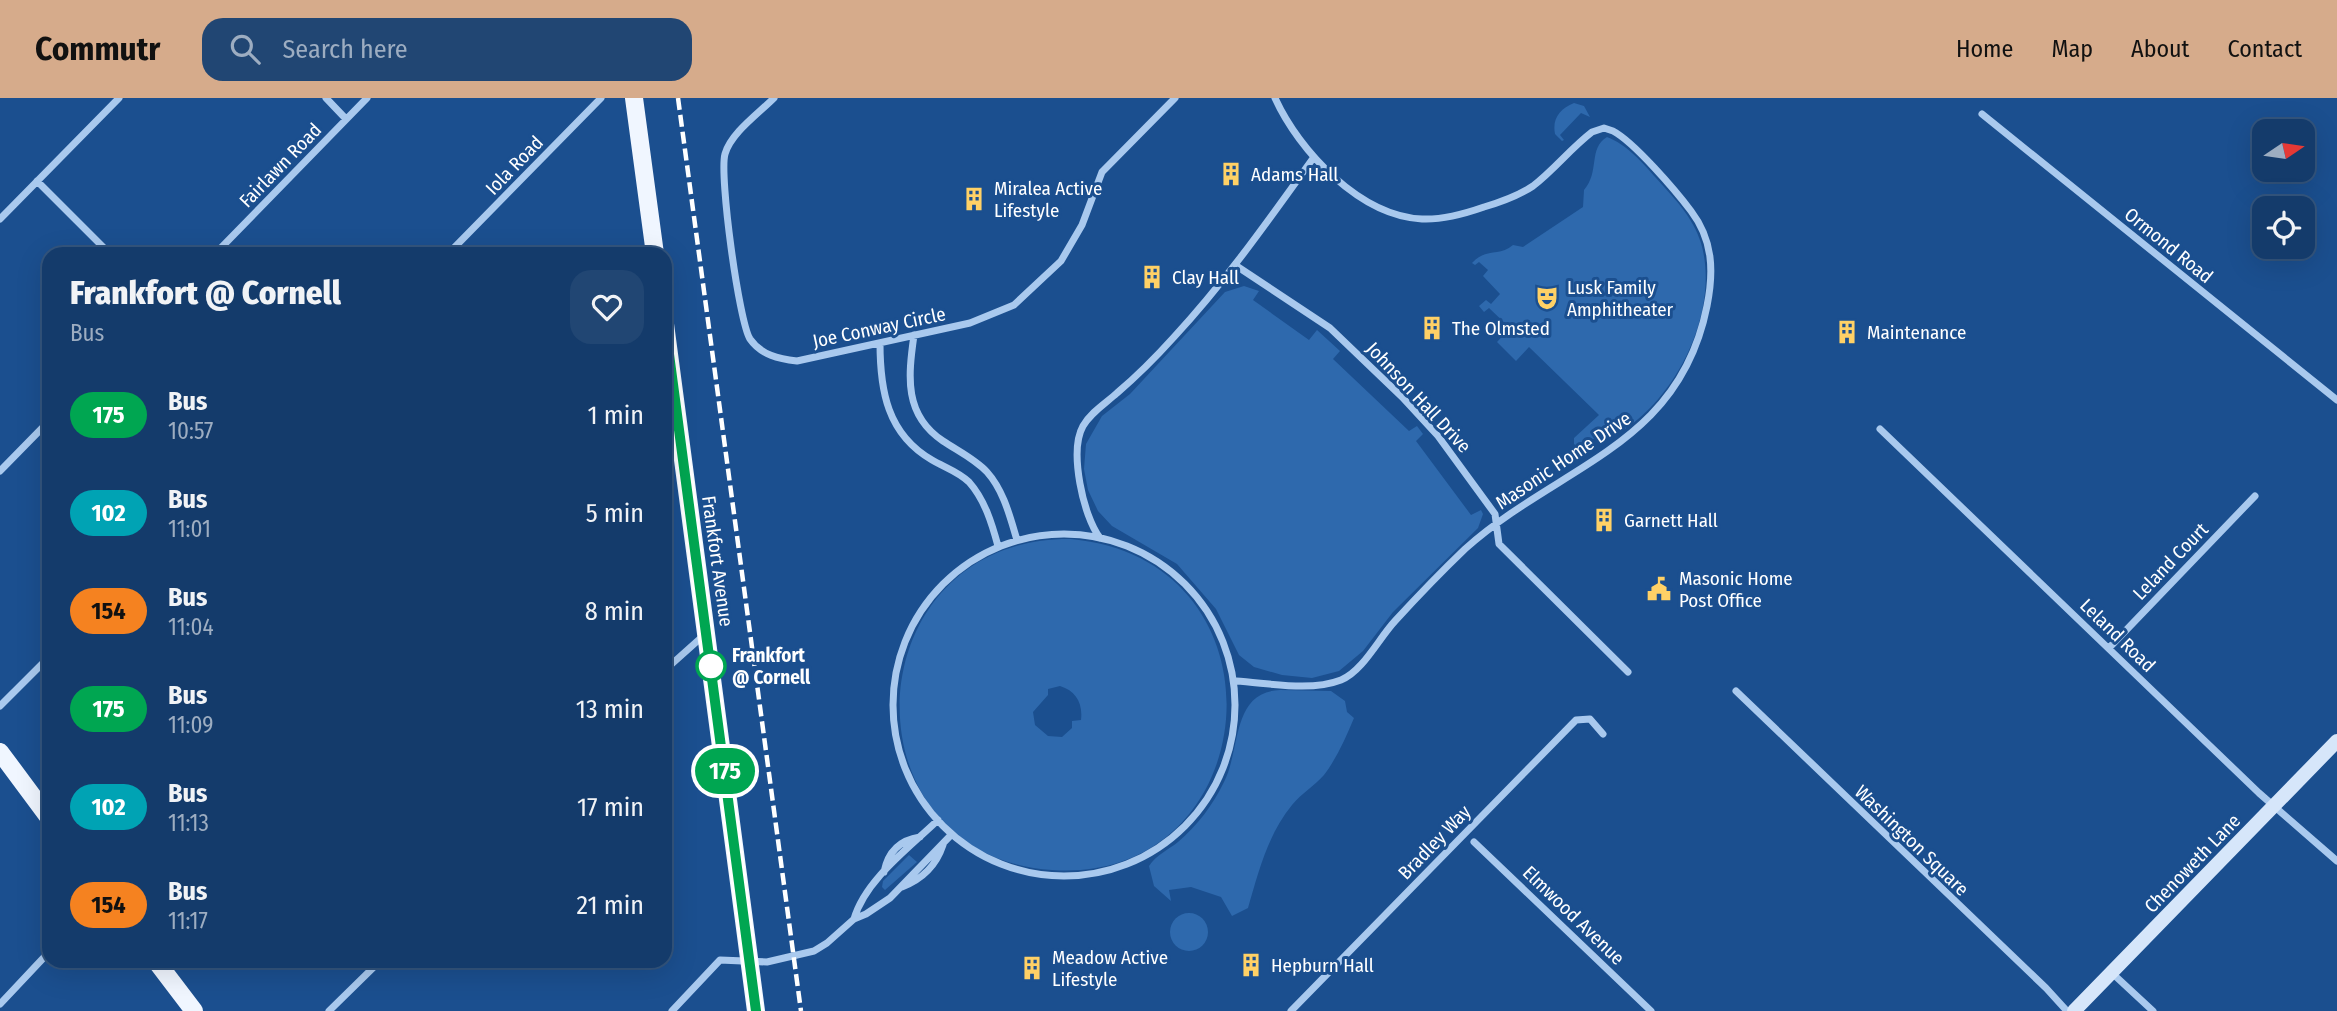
<!DOCTYPE html>
<html lang="en">
<head>
<meta charset="utf-8">
<style>
  :root { --surface:#143b6b; --page:#214673; --text:#f1f3f6; --muted:#9dadc1; --line:#33557e; --accent:#d6ab8b }
  body { margin:0; font-family:"Fira Sans Condensed",sans-serif; background:var(--page); color:var(--text); height:100vh; display:flex; flex-direction:column; font-size:26px; white-space:nowrap }
  * { box-sizing:border-box; margin:0 }
  p { font-size:23px; color:var(--muted) }
  .icon { flex:none; width:38px; height:38px; fill:none; stroke:currentColor; stroke-width:2; stroke-linecap:round; stroke-linejoin:round }
  .map { position:relative; flex:1; overflow:hidden }
  .side { position:absolute; left:42px; top:149px; width:630px; height:721px; display:flex; flex-direction:column; background:var(--surface); border-radius:21px; box-shadow:0 7px 28px #0002,0 0 0 2px var(--line) }
  .side>* { flex:none }
  .badge { padding:0 14px; border-radius:23px; font-size:24px; line-height:46px }
  .needle { width:46px; rotate:77deg }
  .fabs { position:absolute; left:2252px; top:21px; display:grid; gap:14px }
  .fabs a { display:grid; place-items:center; width:63px; height:63px; border-radius:14px; background:var(--surface); box-shadow:0 7px 28px #0002,0 0 0 2px var(--line); font-size:35px }
  .map>.badge { position:absolute; translate:-50% -50%; box-shadow:0 0 0 4px #fff }
  .round { display:grid; place-items:center; flex:none; width:74px; height:74px; border-radius:21px; background:var(--page) }
  .summary { display:flex; align-items:center; justify-content:space-between; height:119px; padding:0 28px }
  h1 { font-size:33px; font-weight:800; line-height:52px }
  ul { padding:0; list-style:none }
  li { display:flex; align-items:center; gap:21px; height:98px; padding:0 28px }
  li div { flex:1 }
  li b { display:block; font-size:26px }
  li em { font-style:normal }
  li .badge { min-width:77px; font-weight:700; text-align:center }
  header { display:flex; align-items:center; gap:42px; box-sizing:border-box; height:98px; padding:0 35px; background:var(--accent); color:#111 }
  header strong { font-size:33px }
  nav { display:flex; gap:38px; margin-inline-start:auto; font-size:24px }
  .search { width:490px; height:63px; background:var(--page); display:flex; align-items:center; gap:18px; box-sizing:border-box; padding:0 24px; border-radius:21px; color:var(--muted); font-size:26px }
  .map>svg:first-child { display:block }
  .green { fill:#2e69ad; fill-rule:evenodd }
  .lines { fill:none; stroke-linecap:round; stroke-linejoin:round }
  .street { stroke:#a9c9ee; stroke-width:7 }
  .secondary { stroke:#d6e6fa; stroke-width:14 }
  .primary { stroke:#f0f6ff; stroke-width:18 }
  .rail { stroke:#fff; stroke-width:4.5; stroke-dasharray:12 5; stroke-linecap:butt }
  .line-casing { stroke:#fff; stroke-width:16 }
  .line { stroke:#00a651; stroke-width:10 }
  .stop-dot { fill:#fff; stroke:#00a651; stroke-width:3.5 }
  .labels { text-anchor:middle; stroke-width:6; stroke-linejoin:round; paint-order:stroke }
  .street-label { font-size:19px; fill:#fff; stroke:#1b4f8f }
  .poi-label { font-size:19px; fill:#fff; stroke:#1b4f8f; text-anchor:start }
  .stop-label { font-size:19px; font-weight:bold; fill:#fff; stroke:#1b4f8f; text-anchor:start }
</style>
</head>
<body>
<header>
<strong>Commutr</strong>
<div class="search"><svg class="icon" aria-label="search" viewBox="0 0 24 24"><circle cx="10" cy="10" r="6"/><path d="M15 15l6 6"/></svg>Search here</div>
<nav><a>Home</a><a>Map</a><a>About</a><a>Contact</a></nav>
</header>
<div class="map">
<svg width="2337" height="913" viewBox="0 0 2337 913">
  <rect width="100%" height="100%" fill="#1b4f8f"/>
  <path class="green" d="M1574 5 1584 8 1590 19 1581 15 1560 37 1564 42 1562 43 1555 36C1552 20 1560 11 1574 5Z
    M1607 39C1626 46 1643 65 1656 80 1674 100 1693 119 1701 145 1721 213 1675 305 1615 337L1607 333 1590 343 1593 352 1586 355 1574 346V340L1599 317 1529 249 1516 263 1497 244 1510 230 1489 210 1484 214 1479 208 1486 202 1491 206 1500 196 1483 178 1488 172 1479 164 1475 167 1472 165C1487 149 1499 159 1513 147L1523 149 1583 109 1584 92C1600 74 1588 50 1607 39Z
    M1244 188 1259 193 1253 202 1309 242 1317 232 1340 253 1333 261 1409 333 1417 328 1423 336 1416 343 1471 417 1481 412 1483 416 1478 430 1393 514 1363 553 1339 573 1312 580 1282 577 1254 569 1239 557 1216 511 1177 466 1112 428 1098 413 1088 392 1084 371 1086 346 1102 318 1130 296 1225 194Z
    M1071 441C1296 462 1266 787 1052 772 840 758 852 439 1071 441ZM1060 588C1076 593 1083 605 1081 622L1072 623V630L1062 639 1048 638 1035 627 1033 614 1048 597V591Z
    M1280 592 1331 593 1345 603 1347 614 1354 620C1346 639 1337 660 1324 677 1314 688 1302 695 1292 707 1268 736 1258 775 1248 810L1232 818 1221 799 1191 789 1169 792 1171 803 1154 788 1149 768C1156 757 1168 752 1178 744 1197 728 1213 707 1224 684 1241 651 1231 594 1280 592Z
    M909 757 917 764 885 792 882 789 883 783Z
    M1170 834a19 19 0 1 1 38 0a19 19 0 1 1-38 0Z"/>
  <g class="lines">
    <path class="street" d="M326 0 346 21
      M774 0C758 16 731 35 725 56 719 77 739 224 750 241 761 257 779 261 797 263L970 225 1014 207 1061 163 1082 127 1102 74 1175 0
      M1982 16 2337 302
      M37 83 110 156
      M0 121 119 0
      M215 156 367 0
      M448 156 601 0
      M1235 167 1330 230 1402 299 1438 338 1495 416 1499 446 1628 574
      M914 237C908 279 904 317 943 343 958 353 975 361 987 374 1004 393 1010 419 1017 442
      M880 245C880 292 887 336 932 362 944 369 959 374 969 384 985 402 992 426 998 448
      M1880 331 2259 695 2337 763
      M0 373 49 323
      M893 607a171 171 0 1 1 342 0a171 171 0 1 1-342 0Z
      M1100 440C1083 418 1069 353 1083 328 1091 314 1106 305 1117 295 1137 278 1156 259 1174 239 1226 183 1270 120 1314 59
      M2109 550 2255 398
      M665 572 703 538
      M1236 583C1269 585 1310 594 1341 582 1363 573 1379 540 1395 523 1417 499 1441 474 1465 451 1560 366 1679 349 1707 208 1714 173 1713 142 1691 113 1676 93 1634 44 1613 33L1604 30 1592 34C1571 50 1554 72 1533 88 1518 98 1501 104 1484 109 1464 116 1443 122 1422 121 1360 118 1299 53 1275 0
      M1736 593 2046 890 2067 913
      M0 608 49 559
      M1474 744 1651 913
      M884 774C888 754 900 742 920 739
      M902 789C923 781 936 768 943 747
      M854 821C865 782 910 749 938 722
      M2112 875 2153 913
      M0 906 49 854
      M329 913 380 863
      M672 913 720 862 767 864 814 853 827 845 854 821 866 816 890 800 952 736
      M1291 913 1576 622 1590 621 1603 636"/>
    <path class="secondary" d="M2074 913 2337 643"/>
    <path class="primary" d="M634 0 655 156
      M665 226 756 913
      M0 654 49 720
      M156 863 194 913"/>
    <path class="rail" d="M678 0 801 913"/>
  </g>
  <g class="lines">
    <g class="line-casing">
      <path id="line" d="M665 226 756 913"/>
    </g>
    <use href="#line" class="line"/>
  </g>
  <defs>
    <g id="building-bare" transform="scale(1.89)"><path d="M-4-6H4V6H1V3H-1V6H-4ZM-2.5-4.3h1.7v1.8h-1.7ZM.8-4.3h1.7v1.8H.8ZM-2.5-1h1.7V.8h-1.7ZM.8-1h1.7V.8H.8Z" fill="#ffd166" stroke="#1b4f8f" stroke-width="2.5" paint-order="stroke"/></g>
    <g id="theatre-bare" transform="scale(1.89)"><path d="M-5-5.5Q0-4 5-5.5V0Q5 5 0 6Q-5 5-5 0ZM-3.3-2.5H-1v1.5H-3.3ZM1-2.5H3.3v1.5H1ZM-2.8 1Q0 5.5 2.8 1Z" fill="#ffd166" stroke="#1b4f8f" stroke-width="2.5" paint-order="stroke"/></g>
    <g id="civic-bare" transform="scale(1.89)"><path d="M-.6-6.5H3V-4.5H.6V-3L4-1V1h2V6H-6V1h2V-1L-.6-3ZM-1.2 2.5V6h2.4V2.5Z" fill="#ffd166" stroke="#1b4f8f" stroke-width="2.5" paint-order="stroke"/></g>
  </defs>
  <g fill-rule="evenodd">
    <use href="#building-bare" x="1231" y="76"/>
    <use href="#building-bare" x="974" y="101"/>
    <use href="#building-bare" x="1152" y="179"/>
    <use href="#theatre-bare" x="1547" y="200"/>
    <use href="#building-bare" x="1432" y="230"/>
    <use href="#building-bare" x="1847" y="234"/>
    <use href="#building-bare" x="1604" y="422"/>
    <use href="#civic-bare" x="1659" y="491"/>
    <use href="#building-bare" x="1251" y="867"/>
    <use href="#building-bare" x="1032" y="870"/>
  </g>
  <circle class="stop-dot" cx="711" cy="568" r="14"/>
  <g class="labels">
    <g class="street-label">
      <text transform="translate(280 67) rotate(-46)" y="7">Fairlawn Road</text>
      <text transform="translate(514 67) rotate(-46)" y="7">Iola Road</text>
      <text transform="translate(2169 147) rotate(39)" y="7">Ormond Road</text>
      <text transform="translate(879 229) rotate(-12)" y="7">Joe Conway Circle</text>
      <text transform="translate(1419 299) rotate(47)" y="7">Johnson Hall Drive</text>
      <text transform="translate(1563 362) rotate(-34)" y="7">Masonic Home Drive</text>
      <text transform="translate(718 463) rotate(82)" y="7">Frankfort Avenue</text>
      <text transform="translate(2170 463) rotate(-46)" y="7">Leland Court</text>
      <text transform="translate(2118 537) rotate(44)" y="7">Leland Road</text>
      <text transform="translate(1912 742) rotate(44)" y="7">Washington Square</text>
      <text transform="translate(1434 744) rotate(-46)" y="7">Bradley Way</text>
      <text transform="translate(2192 765) rotate(-46)" y="7">Chenoweth Lane</text>
      <text transform="translate(1574 817) rotate(44)" y="7">Elmwood Avenue</text>
    </g>
    <g class="poi-label">
      <text x="1251" y="83">Adams Hall</text>
      <text x="994" y="97">Miralea Active<tspan x="994" dy="22">Lifestyle</tspan></text>
      <text x="1172" y="186">Clay Hall</text>
      <text x="1567" y="196">Lusk Family<tspan x="1567" dy="22">Amphitheater</tspan></text>
      <text x="1452" y="237">The Olmsted</text>
      <text x="1867" y="241">Maintenance</text>
      <text x="1624" y="429">Garnett Hall</text>
      <text x="1679" y="487">Masonic Home<tspan x="1679" dy="22">Post Office</tspan></text>
      <text x="1052" y="866">Meadow Active<tspan x="1052" dy="22">Lifestyle</tspan></text>
      <text x="1271" y="874">Hepburn Hall</text>
    </g>
    <g class="stop-label">
      <text x="732" y="564">Frankfort<tspan x="732" dy="22">@ Cornell</tspan></text>
    </g>
  </g>
</svg>
<div class="fabs">
<a><svg class="needle" viewBox="-14 -14 28 28"><path d="M0-13l5 13h-10z" fill="#e53935"/><path d="M0 13l5-13h-10z" fill="#9dadc1"/></svg></a>
<a><svg class="icon" aria-label="locate" viewBox="0 0 24 24"><circle cx="12" cy="12" r="6"/><path d="M12 2v4M12 18v4M2 12h4M18 12h4"/></svg></a>
</div>
<b class="badge" style="left:725px;top:673px;background:#00a651;color:#fff">175</b>
<section class="side">
<div class="summary"><div><h1>Frankfort @ Cornell</h1><p>Bus</p></div><a class="round"><svg class="icon" aria-label="heart" viewBox="0 0 24 24"><path d="M12 20l-8-8c-3-5 5-10 8-4 3-6 11-1 8 4z"/></svg></a></div>
<ul>
<li><span class="badge" style="background:#00a651;color:#fff">175</span><div><b>Bus</b><p>10:57</p></div><em>1 min</em></li>
<li><span class="badge" style="background:#00a3b4;color:#fff">102</span><div><b>Bus</b><p>11:01</p></div><em>5 min</em></li>
<li><span class="badge" style="background:#f58220;color:#111">154</span><div><b>Bus</b><p>11:04</p></div><em>8 min</em></li>
<li><span class="badge" style="background:#00a651;color:#fff">175</span><div><b>Bus</b><p>11:09</p></div><em>13 min</em></li>
<li><span class="badge" style="background:#00a3b4;color:#fff">102</span><div><b>Bus</b><p>11:13</p></div><em>17 min</em></li>
<li><span class="badge" style="background:#f58220;color:#111">154</span><div><b>Bus</b><p>11:17</p></div><em>21 min</em></li>
</ul>
</section>
</div>
</body>
</html>
